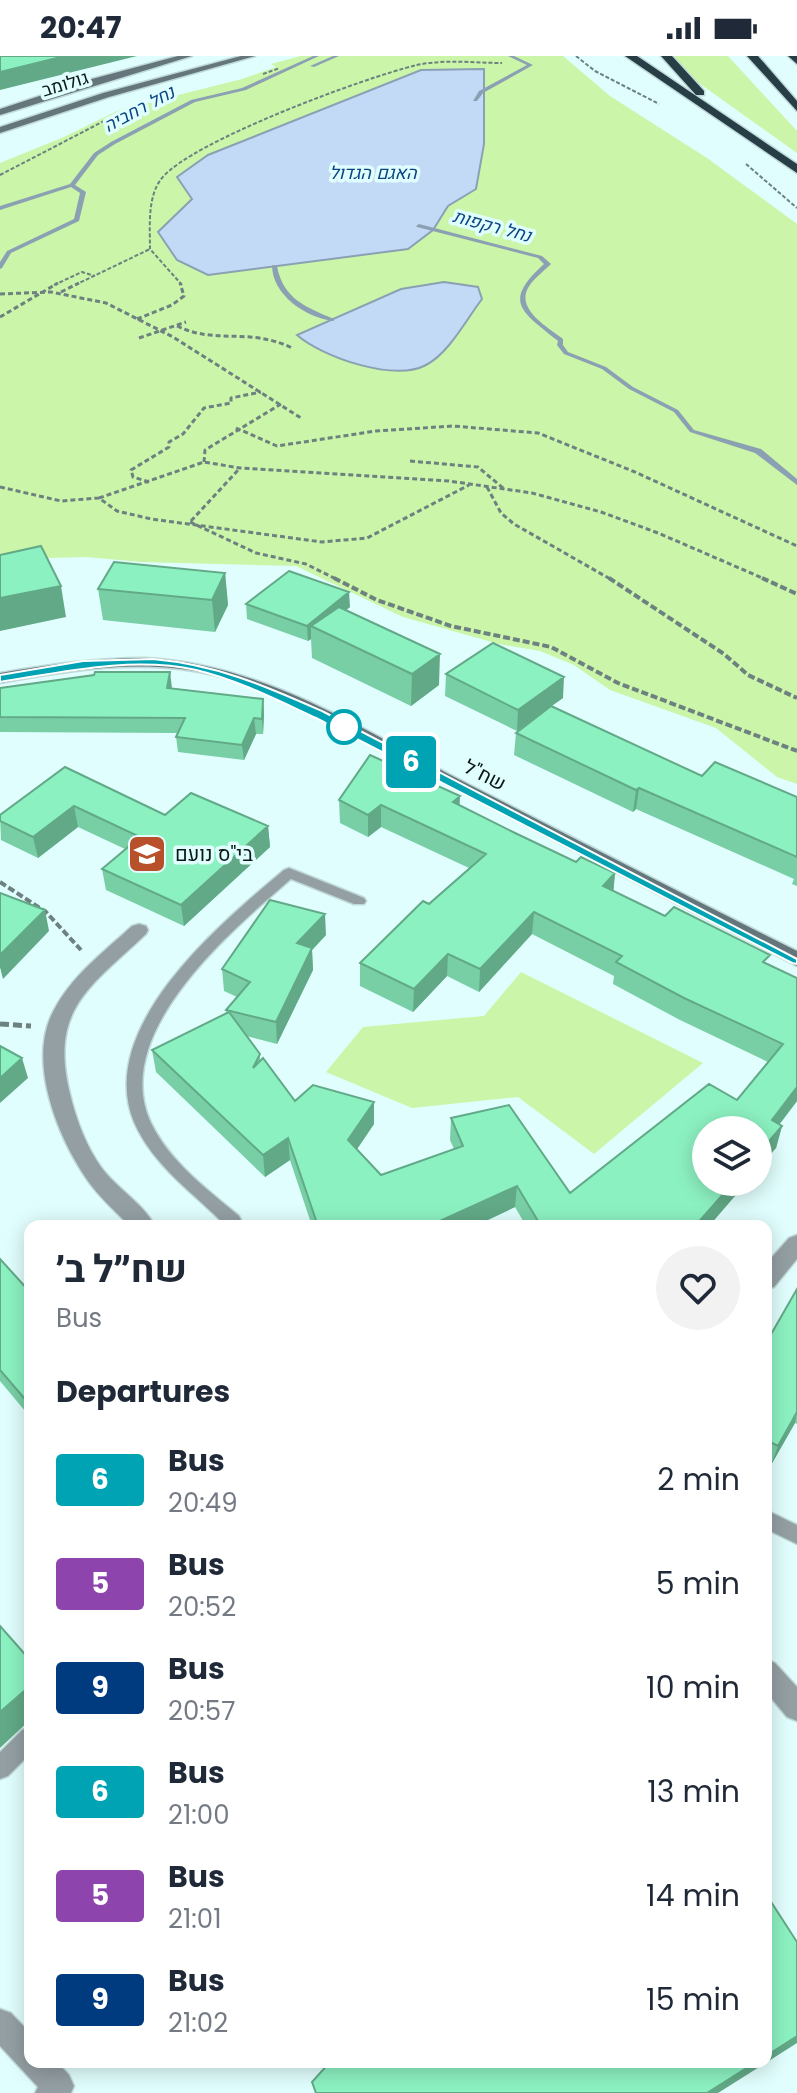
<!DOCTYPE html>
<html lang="en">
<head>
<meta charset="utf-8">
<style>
  :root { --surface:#fff; --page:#f2f2f3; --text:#1f2937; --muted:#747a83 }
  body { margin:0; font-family:Poppins,Heebo,sans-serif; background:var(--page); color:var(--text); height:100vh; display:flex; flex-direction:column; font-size:30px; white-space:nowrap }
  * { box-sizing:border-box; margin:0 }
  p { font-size:26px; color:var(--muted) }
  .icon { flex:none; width:44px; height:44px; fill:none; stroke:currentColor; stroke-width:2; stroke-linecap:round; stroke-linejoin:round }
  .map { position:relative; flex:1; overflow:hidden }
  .panel { position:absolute; left:24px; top:1164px; width:748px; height:848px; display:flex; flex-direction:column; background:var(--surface); border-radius:16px; box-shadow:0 4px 20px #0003 }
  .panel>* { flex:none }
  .badge { padding:0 16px; border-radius:6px; font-size:28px; line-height:52px }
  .buttons { position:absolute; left:692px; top:1060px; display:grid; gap:16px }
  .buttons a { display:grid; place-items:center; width:80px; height:80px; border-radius:50%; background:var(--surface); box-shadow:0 4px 20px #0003; font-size:40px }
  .map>.badge { position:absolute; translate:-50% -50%; box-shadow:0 0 0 4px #fff }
  h2 { padding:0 32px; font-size:30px; line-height:72px }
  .round { display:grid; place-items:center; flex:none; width:84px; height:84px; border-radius:42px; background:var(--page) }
  .overview { display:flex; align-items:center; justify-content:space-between; height:136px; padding:0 32px }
  h1 { font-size:38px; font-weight:700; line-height:60px }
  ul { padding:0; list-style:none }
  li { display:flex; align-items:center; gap:24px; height:104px; padding:0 32px }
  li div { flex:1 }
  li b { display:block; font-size:30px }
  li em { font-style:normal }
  li .badge { min-width:88px; font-weight:700; text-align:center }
  .status { display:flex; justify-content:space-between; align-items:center; height:56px; padding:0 40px; background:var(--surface); direction:ltr }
  .status svg { height:22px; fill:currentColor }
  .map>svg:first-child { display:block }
  .green { fill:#cbf5a8 }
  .water { fill:#c3daf7; stroke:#8ca0b4; stroke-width:2 }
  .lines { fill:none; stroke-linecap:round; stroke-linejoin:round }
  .stream { fill:#8ca0b4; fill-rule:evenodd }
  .lane-casing { stroke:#bed9d8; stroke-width:3 }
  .street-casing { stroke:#bed9d8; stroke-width:3 }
  .secondary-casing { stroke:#bed9d8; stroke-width:3 }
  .highway-casing { stroke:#bed9d8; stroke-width:3 }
  .path-far3 { stroke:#6d8181; stroke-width:2; stroke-dasharray:4 2; stroke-linecap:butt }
  .path-far2 { stroke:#6d8181; stroke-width:3; stroke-dasharray:5 3; stroke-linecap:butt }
  .path-far1 { stroke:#6d8181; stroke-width:4; stroke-dasharray:7 3; stroke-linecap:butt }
  .path { stroke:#6d8181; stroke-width:5; stroke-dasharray:9 4; stroke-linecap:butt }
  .lane { fill:#949fa3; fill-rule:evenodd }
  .street { fill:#949fa3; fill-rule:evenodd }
  .secondary { fill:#64757b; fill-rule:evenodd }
  .highway { fill:#283e47; fill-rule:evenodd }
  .wall { fill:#78cfa6 }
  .shaded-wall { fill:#62a987 }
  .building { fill:#8cf1c1; stroke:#62a987; stroke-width:2 }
  .line { fill:#00a3b4; stroke:#fff; stroke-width:2 }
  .stop-dot { fill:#fff; stroke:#00a3b4; stroke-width:4 }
  .labels { text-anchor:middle; stroke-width:7; stroke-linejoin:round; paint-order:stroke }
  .far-street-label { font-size:18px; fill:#0c1717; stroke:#e0fefd }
  .far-water-label { font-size:18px; font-style:italic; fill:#0a4482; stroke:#e0fefd }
  .street-label { font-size:20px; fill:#0c1717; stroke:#e0fefd }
  .poi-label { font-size:20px; fill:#0c1717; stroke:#e0fefd; text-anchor:start }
</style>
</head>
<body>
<div class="status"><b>20:47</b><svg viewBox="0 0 49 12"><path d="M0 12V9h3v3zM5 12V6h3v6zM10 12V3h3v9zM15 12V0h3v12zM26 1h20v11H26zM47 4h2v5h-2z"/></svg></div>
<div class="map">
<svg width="797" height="2037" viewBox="0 0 797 2037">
  <rect width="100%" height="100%" fill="#e0fefd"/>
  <path class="green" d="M301 0H563L610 40 707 102 797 168V728L777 721 716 672 610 634 574 609 540 595 499 588 403 561 296 510 141 506 87 501 45 502 0 511V107L64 81 119 54 242 23 276 11 271 8Z
    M674 0H728L797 75V97L689 20Z
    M521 916 703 1007 594 1098 518 1041 412 1052 326 1016 363 971 484 960Z"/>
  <path class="water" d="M484 13V88L476 133 448 150 433 174 408 193 208 219 177 204 158 176 192 143 177 121 208 99 421 14Z
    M444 226 478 231 482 243C466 264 449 297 426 309 394 326 322 301 297 279L401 233Z"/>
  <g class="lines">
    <path class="stream" d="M313 0H319L246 34 195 46 115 88 98 99 75 129 86 136 79 165 11 197 2 212 0 213V206L7 195 74 163 80 137 71 131 0 154V150L70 128 94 97 111 86 191 44 242 32Z
      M333 0H339L314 11 310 10Z
      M508 0H514L533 9 483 37 477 45H473L479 35 527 9Z
      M419 168 542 200 551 208C543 216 533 223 528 232 516 254 549 272 563 283V289L568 296 606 311 633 331 678 354 694 374 761 393 797 423V429L755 397 690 376 674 356 629 333 602 313 564 298 557 289 558 285C521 255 502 246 544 208L538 202 417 171 416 170Z
      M272 209 277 210C283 243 306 251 334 263V265C306 262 272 239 272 209Z"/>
    <g class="lane-casing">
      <path id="lane" d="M289 812 364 842 366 845 364 848H354L291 823C231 875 109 977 151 1067 169 1105 208 1134 239 1160L244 1170H226C194 1137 153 1110 134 1066 95 971 221 867 284 814Z
        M766 1454 797 1469V1488L766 1473Z
        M30 1671V1698L8 1720 0 1723V1696L22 1674Z"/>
    </g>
    <g class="street-casing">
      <path id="street" d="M139 868 146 870 148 874 146 878C90 931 49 953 70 1038 76 1063 86 1090 101 1111 116 1132 143 1147 155 1170H130C116 1156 100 1142 88 1125 58 1082 27 1006 53 956 71 920 104 896 132 870Z
        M797 1179V1203L774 1231 766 1233V1208L789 1182Z
        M766 1603 775 1607 797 1631V1665L787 1661 766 1636Z
        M0 1953 11 1957 30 1977V2006H57L69 2019 74 2030 71 2037H35L38 2031 0 1990Z"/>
    </g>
    <g class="secondary-casing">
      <path id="secondary" d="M178 0H192L0 59V53L88 24Z
        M241 0H255L109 41 0 77V71L103 37Z
        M144 602C264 607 364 675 468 728 577 784 687 840 797 895V910L301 653C273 640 244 626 214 619 144 602 70 614 0 627V617C48 609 95 602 144 602Z"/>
    </g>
    <g class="highway-casing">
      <path id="highway" d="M625 0H637L797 108V117Z
        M661 0H672L704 35V39H696Z
        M747 0H758L797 45V55Z
        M788 0H797V8Z"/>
    </g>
    <path class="path-far3" d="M576 0 595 15 659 48
      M263 18 280 12
      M746 108 797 152
      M0 119 104 65
      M54 229 82 216 95 220
      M75 229 150 193
      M182 229 150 193C150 171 147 140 162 122 192 85 366 21 417 9 445 3 474 7 502 7"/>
    <path class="path-far2" d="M61 236 79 227
      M0 238 51 236 106 247 173 281 301 362
      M0 261 58 227
      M137 263 172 249 184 240 180 227
      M177 270C216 289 249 271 292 292
      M139 282 186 266
      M236 372 277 390 376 375 453 370 538 377 635 416 797 490
      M410 405 478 411 503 432
      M204 406 205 394 281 348
      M149 426 133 421 131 414 169 391V386L183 378 204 352 231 347V342L261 336
      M0 431 61 445 99 442 117 455 151 463 322 486 367 482 469 429
      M487 431 501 457 514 468 612 524
      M99 442 204 406 240 412 449 425 532 437 601 456 658 477 767 524
      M191 465 240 412
      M190 466 256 497 306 508 338 524"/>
    <path class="path-far1" d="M334 522 377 544 451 570 551 591 618 627 797 695
      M609 522 724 598 748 619 797 642
      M762 522 797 538
      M0 826 46 856 81 894"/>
    <path class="path" d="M0 968 31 970"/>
    <use href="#lane" class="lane"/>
    <use href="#street" class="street"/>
    <use href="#secondary" class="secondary"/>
    <use href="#highway" class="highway"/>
  </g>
  <path class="wall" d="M225 517 228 549 215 576 103 564 98 533Z
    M246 548 350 551 346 554 439 629 411 650 312 602 311 583 308 585 247 563Z
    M446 618 563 642 551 650 702 720 797 741V830L792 828 794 823 636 753 633 756 514 699 516 677 546 654 517 675 445 640Z
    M0 632H172L263 643 264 659 263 678H256L244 704 178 696 176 681 177 677 0 676Z
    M65 711 165 759 268 770 270 791 184 870 106 834 102 813 125 793 78 771 38 802 1 784 0 759Z
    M339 744 459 749 576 806 615 817 613 835 797 922V1045L779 1069 782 1070 776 1092 706 1126H747L709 1170H526L515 1151 475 1170H312L290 1104 265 1121 156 1016 152 994 226 957V954L237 941 224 935 222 913 326 879 312 894 313 914 277 988 246 980 260 998V1005L295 1045 374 1068 357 1093 381 1119 454 1093 450 1084 451 1062 570 1137 737 1044 768 1006 680 964 613 928 614 920 532 878 479 936 447 920 413 956 360 930V907L469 812 381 771 368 781 340 767Z
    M0 1203 30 1236V1361L0 1325Z
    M797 1233V1368L795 1367 771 1409 766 1407V1287Z"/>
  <path class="shaded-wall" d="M65 0H137L0 34V16Z
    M225 517 228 549 215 576 212 544Z
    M61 530 66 561 0 575V542Z
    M349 536 350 551 321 575 311 570V583L308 585 307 570Z
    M440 598 439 629 411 650 412 618Z
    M170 616 172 632 169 647 167 632Z
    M564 621 563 642 517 675 518 654Z
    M263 643 264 659 263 678 262 663Z
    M254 662 256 678 244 704 242 689Z
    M639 732 636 753 633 756 636 734Z
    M460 740 459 762 453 746Z
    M381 749V771L368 781V759Z
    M74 750 78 771 38 802 33 781Z
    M268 770 270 791 184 870 181 849Z
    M615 817 613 840 603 830Z
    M45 854 49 875 3 923 0 911V899Z
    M534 856 532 878 479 936 480 913Z
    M325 858 326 879 312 894 313 914 277 988 276 966 297 887Z
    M448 898 447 920 413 956 414 933Z
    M22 1002 28 1022 0 1047V1022Z
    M797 1031V1045L766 1086 772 1064Z
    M374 1046V1068L349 1105 348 1084Z
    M782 1070 776 1092 758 1113V1098Z
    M288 1082 290 1104 265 1121 263 1099Z
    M734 1126H747L709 1170H695Z
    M517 1130 515 1151 475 1170H429Z
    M797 1356 795 1367 771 1409 778 1390Z
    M30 1630V1664L0 1692V1656Z
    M797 1980V1987L718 2037H707L756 2006H766V2000Z"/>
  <path class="building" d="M0 0H65L0 16Z
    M41 490 61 530 0 542V499Z
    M114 506 225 517 212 544 98 533Z
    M289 515 349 536 307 570 246 548Z
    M339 551 440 598 412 618 311 570Z
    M493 587 564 621 518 654 446 618Z
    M95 616H170L167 632 263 643 262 663 254 662 242 689 176 681 185 662 0 661V632L94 619Z
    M551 650 702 720 715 706 797 741V801L639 732 636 734 516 677Z
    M370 699 460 740 453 746 515 777 576 806 581 801 615 817 603 830 665 860 674 851 770 899 763 906 797 922V1031L772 1064 782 1070 758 1098V1074H706V1126H734L695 1170H541L517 1130 429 1170H318L288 1082 263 1099 152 994 229 956 260 998 253 1012 263 1002 295 1045 313 1029 374 1046 348 1084 381 1119 463 1090 451 1062 509 1049 570 1137 709 1028 737 1044 783 988 684 942 616 906 622 900 534 856 480 913 448 898 414 933 360 907 423 845 429 848 486 798 381 749 368 759 339 744Z
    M65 711 165 759 191 737 268 770 181 849 102 813 140 781 74 750 33 781 0 765V759Z
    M0 837 45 854 0 899Z
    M270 844 325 858 297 887 312 892 276 966 226 954 250 926 222 913Z
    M0 990 22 1002 0 1022Z
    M0 1203 30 1236V1349L0 1314Z
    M797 1233V1356L778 1390 766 1384V1287Z
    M0 1570 30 1604V1630L0 1656Z
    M766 1838 797 1886V1980L766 2000Z
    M330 2006H756L707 2037H316L312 2026Z"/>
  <path class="line" d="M153 603C219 609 265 630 324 656L797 903V908L792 907 316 662C277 644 238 624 196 614 132 600 63 616 0 626V619L83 605Z"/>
  <defs>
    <g id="school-square" transform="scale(2)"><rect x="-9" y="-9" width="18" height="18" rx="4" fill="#b7502b" stroke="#e0fefd"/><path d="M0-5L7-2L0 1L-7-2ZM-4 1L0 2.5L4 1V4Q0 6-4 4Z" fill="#fff"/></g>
  </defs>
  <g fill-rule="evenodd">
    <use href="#school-square" x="147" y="798"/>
  </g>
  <circle class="stop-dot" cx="344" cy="671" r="16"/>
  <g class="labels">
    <g class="far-street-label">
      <text transform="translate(65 28) rotate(-17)" y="6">גולומב</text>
    </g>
    <g class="far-water-label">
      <text transform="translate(139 53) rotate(-28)" y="6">נחל רחביה</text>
      <text x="373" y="123">האגם הגדול</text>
      <text transform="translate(492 170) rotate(15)" y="6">נחל רקפות</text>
    </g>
    <g class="street-label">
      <text transform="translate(485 719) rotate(27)" y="7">שח"ל</text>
    </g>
    <g class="poi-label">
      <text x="175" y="805">בי"ס נועם</text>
    </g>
  </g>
</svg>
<div class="buttons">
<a><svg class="icon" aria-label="layers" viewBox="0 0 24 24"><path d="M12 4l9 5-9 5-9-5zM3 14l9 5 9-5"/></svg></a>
</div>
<b class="badge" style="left:411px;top:706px;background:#00a3b4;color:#fff">6</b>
<section class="panel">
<div class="overview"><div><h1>שח״ל ב׳</h1><p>Bus</p></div><a class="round"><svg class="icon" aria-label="heart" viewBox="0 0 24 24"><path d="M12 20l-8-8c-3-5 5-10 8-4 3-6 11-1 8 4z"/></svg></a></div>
<h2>Departures</h2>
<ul>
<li><span class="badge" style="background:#00a3b4;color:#fff">6</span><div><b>Bus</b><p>20:49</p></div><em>2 min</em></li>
<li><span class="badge" style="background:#8e44ad;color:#fff">5</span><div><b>Bus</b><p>20:52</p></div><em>5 min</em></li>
<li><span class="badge" style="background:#003b80;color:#fff">9</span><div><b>Bus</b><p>20:57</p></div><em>10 min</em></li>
<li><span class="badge" style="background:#00a3b4;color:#fff">6</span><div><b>Bus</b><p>21:00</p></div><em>13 min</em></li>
<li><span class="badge" style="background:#8e44ad;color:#fff">5</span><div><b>Bus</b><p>21:01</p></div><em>14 min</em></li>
<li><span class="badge" style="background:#003b80;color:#fff">9</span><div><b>Bus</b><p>21:02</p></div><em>15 min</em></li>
</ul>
</section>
</div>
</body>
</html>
